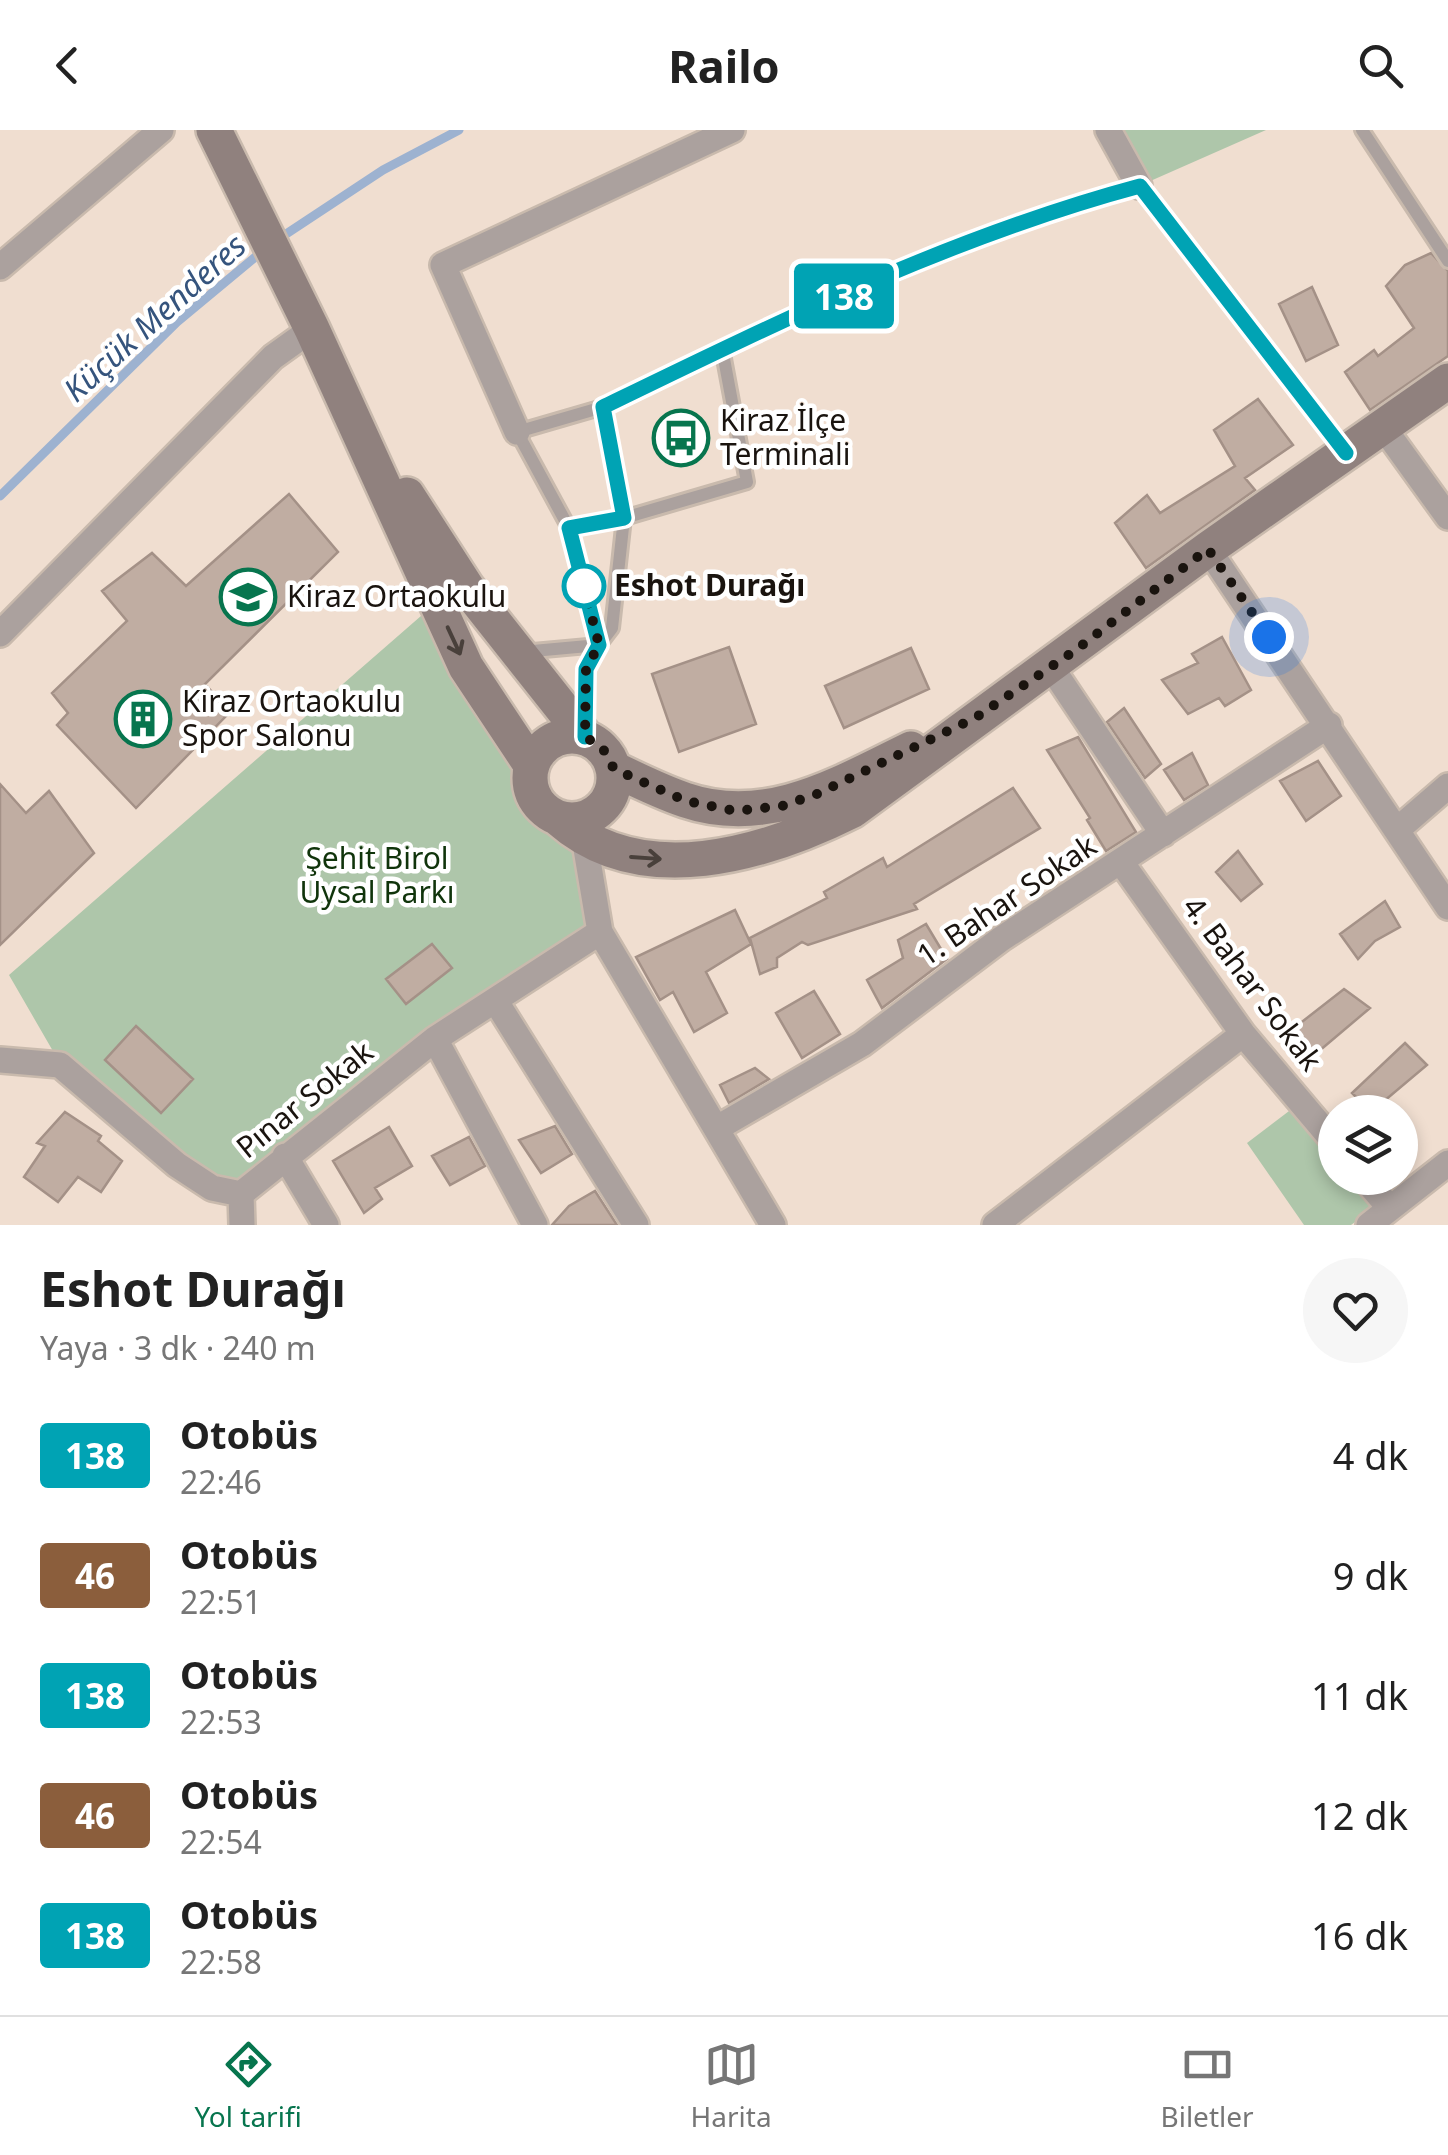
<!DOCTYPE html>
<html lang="tr">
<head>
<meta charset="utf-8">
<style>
  :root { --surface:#fff; --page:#f6f6f6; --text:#222; --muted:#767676; --line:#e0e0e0; --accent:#07754e }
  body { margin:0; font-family:"Noto Sans",sans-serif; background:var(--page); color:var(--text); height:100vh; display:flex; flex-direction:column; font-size:38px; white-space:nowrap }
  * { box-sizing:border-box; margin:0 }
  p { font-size:32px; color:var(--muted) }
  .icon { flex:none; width:55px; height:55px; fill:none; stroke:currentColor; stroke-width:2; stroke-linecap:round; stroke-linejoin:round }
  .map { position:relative; height:1095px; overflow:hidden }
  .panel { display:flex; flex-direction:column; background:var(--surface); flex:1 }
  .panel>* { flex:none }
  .badge { padding:0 20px; border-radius:8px; font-size:35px; line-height:65px }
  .buttons { position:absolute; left:1318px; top:965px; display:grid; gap:20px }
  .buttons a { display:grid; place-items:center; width:100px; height:100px; border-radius:50%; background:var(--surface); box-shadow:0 5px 15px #0003; font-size:50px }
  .you { position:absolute; width:50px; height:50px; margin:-25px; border:8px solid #fff; border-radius:50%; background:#1a73e8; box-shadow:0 0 0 15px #1a73e833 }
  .map>.badge { position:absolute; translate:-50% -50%; box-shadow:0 0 0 5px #fff }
  .round { display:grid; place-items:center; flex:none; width:105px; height:105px; border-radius:52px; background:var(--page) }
  .headline { display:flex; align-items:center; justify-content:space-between; height:170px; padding:0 40px }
  h1 { font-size:48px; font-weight:700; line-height:75px }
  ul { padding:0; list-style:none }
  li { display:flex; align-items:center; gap:30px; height:120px; padding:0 40px }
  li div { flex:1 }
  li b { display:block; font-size:38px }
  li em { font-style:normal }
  li .badge { min-width:110px; font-weight:700; text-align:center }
  header { display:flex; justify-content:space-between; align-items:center; height:130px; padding:0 40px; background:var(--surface); font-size:45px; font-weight:700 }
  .tabs { display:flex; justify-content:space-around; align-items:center; height:140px; border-top:2px solid var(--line); background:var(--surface); font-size:28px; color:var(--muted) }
  .tabs a { display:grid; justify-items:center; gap:5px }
  .tabs .on { color:var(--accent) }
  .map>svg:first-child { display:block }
  .green { fill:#aec6aa }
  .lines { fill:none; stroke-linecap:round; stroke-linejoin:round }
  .stream { stroke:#9db2d0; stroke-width:9 }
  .building { fill:#c0ada2; stroke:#a49187; stroke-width:2.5 }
  .lane-casing { stroke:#c9baad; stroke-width:18 }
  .street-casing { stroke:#c9baad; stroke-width:30 }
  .secondary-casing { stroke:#c9baad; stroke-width:40 }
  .lane { stroke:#aba19e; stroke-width:12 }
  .street { stroke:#aba19e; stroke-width:25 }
  .secondary { stroke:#90817e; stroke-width:35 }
  .oneway { stroke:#49403b }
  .line-casing { stroke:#fff; stroke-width:22 }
  .line { stroke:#00a3b4; stroke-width:15 }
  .walk { stroke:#1a140f; stroke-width:10; stroke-dasharray:0 18 }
  .stop-dot { fill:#fff; stroke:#00a3b4; stroke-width:5 }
  .labels { text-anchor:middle; stroke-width:9; stroke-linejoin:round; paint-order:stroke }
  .poi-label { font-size:30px; fill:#1a140f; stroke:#fff; text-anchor:start }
  .stop-label { font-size:30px; font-weight:bold; fill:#1a140f; stroke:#fff; text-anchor:start }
  .park-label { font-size:30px; fill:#10340b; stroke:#fff }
  .street-label { font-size:30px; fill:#1a140f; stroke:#fff }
  .water-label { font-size:32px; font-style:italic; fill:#35547d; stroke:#fff }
</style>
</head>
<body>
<header><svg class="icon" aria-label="back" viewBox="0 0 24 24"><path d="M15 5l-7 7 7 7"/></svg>Railo<svg class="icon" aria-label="search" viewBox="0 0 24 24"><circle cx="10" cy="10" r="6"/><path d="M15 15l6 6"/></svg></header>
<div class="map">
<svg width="1448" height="1095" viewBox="0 0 1448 1095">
  <rect width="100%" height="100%" fill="#f0ded0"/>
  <path class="green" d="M1108 0H1266L1139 56Z
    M437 472 531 635C529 676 556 686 585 711L600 802 241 1064 212 1058 61 935 9 845Z
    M1297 975 1335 1026V1048H1351L1373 1079 1351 1095H1304L1247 1013Z"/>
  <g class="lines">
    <path class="stream" d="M277 110 383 40 459 0
      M0 366 177 192 265 119"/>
  </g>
  <path class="building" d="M1431 123 1448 141V226L1370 280 1345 242 1374 220 1378 226 1414 198 1386 156 1405 135Z
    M1312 157 1338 215 1306 231 1279 174Z
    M1258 269 1293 315 1245 348 1255 360 1146 438 1115 393 1147 365 1160 383 1235 336 1214 300Z
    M289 364 338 422 205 554 230 582 136 678 57 595 68 583 52 563 127 491 102 461 152 423 186 456Z
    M1222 507 1251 560 1225 576 1219 568 1188 584 1162 550 1198 533 1192 524Z
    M729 517 756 594 679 622 652 544Z
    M911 518 929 559 844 598 825 556Z
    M1124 578 1161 634 1145 648 1107 592Z
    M1078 607 1136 702 1106 721 1087 690 1090 688 1047 620Z
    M1192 623 1208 655 1184 670 1164 640Z
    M1318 631 1341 666 1306 691 1280 651Z
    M0 654 26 683 49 661 94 723 0 815Z
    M1013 658 1040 698 914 774 917 779 808 815 802 812 777 828V837L760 844 750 808 827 768 824 762 883 728 887 737Z
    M1238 721 1262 754 1241 771 1216 742Z
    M1385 771 1400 797 1375 811 1358 829 1340 804Z
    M735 780 751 814 706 842 727 883 694 902 673 862 660 870 636 827Z
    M926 794 947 829 882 878 867 850 903 828 898 810Z
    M432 814 452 838 406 874 386 849Z
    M1344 859 1370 878 1312 927 1289 902Z
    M814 861 840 904 802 928 776 883Z
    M136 896 193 949 161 983 105 930Z
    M1405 913 1427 935 1371 982 1352 963Z
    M755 938 769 949 729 973 720 955Z
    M65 982 101 1006 98 1011 122 1031 101 1062 78 1047 58 1072 24 1047 45 1016 37 1013Z
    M555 996 572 1024 541 1043 519 1010Z
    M389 997 412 1036 375 1058 382 1069 364 1083 333 1031Z
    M469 1007 485 1036 450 1055 432 1026Z
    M595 1061 617 1095H552L569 1076Z"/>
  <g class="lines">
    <g class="lane-casing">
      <path id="lane" d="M1362 0 1448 131
        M569 398 624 388 747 352 722 218
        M522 522 599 515 612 498 624 388 603 277
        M585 596 586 539 599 515 569 398 517 302 603 277 722 218 1006 96 1139 56 1344 321"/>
    </g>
    <g class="street-casing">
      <path id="street" d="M1108 0 1139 56
        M0 137 161 0
        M1383 297 1448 387
        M517 302 443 135 732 0
        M1208 419 1448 777
        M0 504 273 227 312 199
        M1051 537 1163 704
        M582 695 600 802 773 1095
        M1397 700 1448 656
        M1121 732 1243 904 1335 1013
        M495 870 636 1095
        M435 909 535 1095
        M0 930 60 935 177 1035 212 1058 241 1064 435 909 600 802
        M719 997 862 914 1001 809 1329 595
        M285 1026 326 1095
        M1364 1048 1390 1078
        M241 1064 242 1095
        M995 1095 1243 904
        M1369 1095 1448 1033"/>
    </g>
    <g class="secondary-casing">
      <path id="secondary" d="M214 0 312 199 466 537 531 635
        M407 365 467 458 585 607
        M530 648a42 42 0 1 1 84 0a42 42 0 1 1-84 0Z
        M614 639C637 650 661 662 685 670 767 698 839 654 911 619
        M559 689C642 762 765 724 853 680L1208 419 1448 251"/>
    </g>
    <use href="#lane" class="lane"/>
    <use href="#street" class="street"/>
    <use href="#secondary" class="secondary"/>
  </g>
  <defs><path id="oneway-shaft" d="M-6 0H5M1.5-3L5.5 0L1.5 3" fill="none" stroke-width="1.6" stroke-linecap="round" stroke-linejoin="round" transform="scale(2.5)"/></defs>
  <g class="oneway">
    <use href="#oneway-shaft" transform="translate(454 511) rotate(65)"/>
    <use href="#oneway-shaft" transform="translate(646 728) rotate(4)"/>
  </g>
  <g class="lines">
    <g class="line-casing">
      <path id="line" d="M585 607 586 539 599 515 569 398 624 388 603 277C776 193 953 106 1140 56L1346 323"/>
    </g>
    <use href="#line" class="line"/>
    <path class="walk" d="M584 456 599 515 586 539 585 607 602 617 614 639 686 671 736 681 782 676 817 664 975 588 1073 522 1208 419 1269 507"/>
  </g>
  <defs>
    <g id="bus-ring" transform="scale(2.875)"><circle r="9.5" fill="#fff" stroke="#07754e" stroke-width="1.5"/><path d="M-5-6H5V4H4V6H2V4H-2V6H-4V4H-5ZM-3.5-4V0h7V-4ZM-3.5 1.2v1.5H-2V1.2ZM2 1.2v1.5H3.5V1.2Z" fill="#07754e"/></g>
    <g id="school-ring" transform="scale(2.875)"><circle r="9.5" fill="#fff" stroke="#07754e" stroke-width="1.5"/><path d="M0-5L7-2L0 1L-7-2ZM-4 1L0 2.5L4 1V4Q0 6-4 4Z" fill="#07754e"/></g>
    <g id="building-ring" transform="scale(2.875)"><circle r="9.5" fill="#fff" stroke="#07754e" stroke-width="1.5"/><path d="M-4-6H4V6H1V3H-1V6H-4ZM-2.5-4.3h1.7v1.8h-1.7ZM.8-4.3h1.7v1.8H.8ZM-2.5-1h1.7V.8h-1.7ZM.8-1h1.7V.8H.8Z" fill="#07754e"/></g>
  </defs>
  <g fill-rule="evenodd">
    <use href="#bus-ring" x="681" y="308"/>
    <use href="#school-ring" x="248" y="467"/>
    <use href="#building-ring" x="143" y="589"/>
  </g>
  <circle class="stop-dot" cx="584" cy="456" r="20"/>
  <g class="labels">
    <g class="poi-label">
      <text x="720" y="301">Kiraz İlçe<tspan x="720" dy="34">Terminali</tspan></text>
      <text x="287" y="477">Kiraz Ortaokulu</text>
      <text x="182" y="582">Kiraz Ortaokulu<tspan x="182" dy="34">Spor Salonu</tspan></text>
    </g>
    <g class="stop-label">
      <text x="614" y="466">Eshot Durağı</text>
    </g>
    <g class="park-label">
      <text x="377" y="739">Şehit Birol<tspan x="377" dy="34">Uysal Parkı</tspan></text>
    </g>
    <g class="street-label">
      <text transform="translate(1007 771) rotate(-34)" y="10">1. Bahar Sokak</text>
      <text transform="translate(1252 854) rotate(53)" y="10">4. Bahar Sokak</text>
      <text transform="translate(305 970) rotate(-39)" y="10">Pınar Sokak</text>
    </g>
    <g class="water-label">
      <text transform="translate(155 188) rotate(-42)" y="11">Küçük Menderes</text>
    </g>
  </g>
</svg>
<div class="buttons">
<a><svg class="icon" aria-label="layers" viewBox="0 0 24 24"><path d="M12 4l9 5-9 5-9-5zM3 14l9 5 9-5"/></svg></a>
</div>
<div class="you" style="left:1269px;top:507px"></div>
<b class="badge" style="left:844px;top:166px;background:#00a3b4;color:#fff">138</b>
</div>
<section class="panel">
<div class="headline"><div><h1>Eshot Durağı</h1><p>Yaya · 3 dk · 240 m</p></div><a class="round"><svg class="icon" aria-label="heart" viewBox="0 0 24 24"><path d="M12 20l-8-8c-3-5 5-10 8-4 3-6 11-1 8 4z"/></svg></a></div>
<ul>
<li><span class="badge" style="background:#00a3b4;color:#fff">138</span><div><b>Otobüs</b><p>22:46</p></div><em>4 dk</em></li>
<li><span class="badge" style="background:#8b5e3c;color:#fff">46</span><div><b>Otobüs</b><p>22:51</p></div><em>9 dk</em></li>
<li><span class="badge" style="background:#00a3b4;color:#fff">138</span><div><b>Otobüs</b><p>22:53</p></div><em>11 dk</em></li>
<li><span class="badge" style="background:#8b5e3c;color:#fff">46</span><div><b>Otobüs</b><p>22:54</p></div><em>12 dk</em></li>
<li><span class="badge" style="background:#00a3b4;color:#fff">138</span><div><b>Otobüs</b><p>22:58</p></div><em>16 dk</em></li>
</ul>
</section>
<nav class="tabs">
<a class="on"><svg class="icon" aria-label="directions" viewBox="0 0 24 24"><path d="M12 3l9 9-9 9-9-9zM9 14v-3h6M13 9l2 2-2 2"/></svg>Yol tarifi</a>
<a><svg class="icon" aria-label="map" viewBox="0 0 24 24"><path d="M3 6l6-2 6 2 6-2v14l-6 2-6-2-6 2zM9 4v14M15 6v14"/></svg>Harita</a>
<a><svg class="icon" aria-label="tickets" viewBox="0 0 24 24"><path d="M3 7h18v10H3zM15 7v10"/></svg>Biletler</a>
</nav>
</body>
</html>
